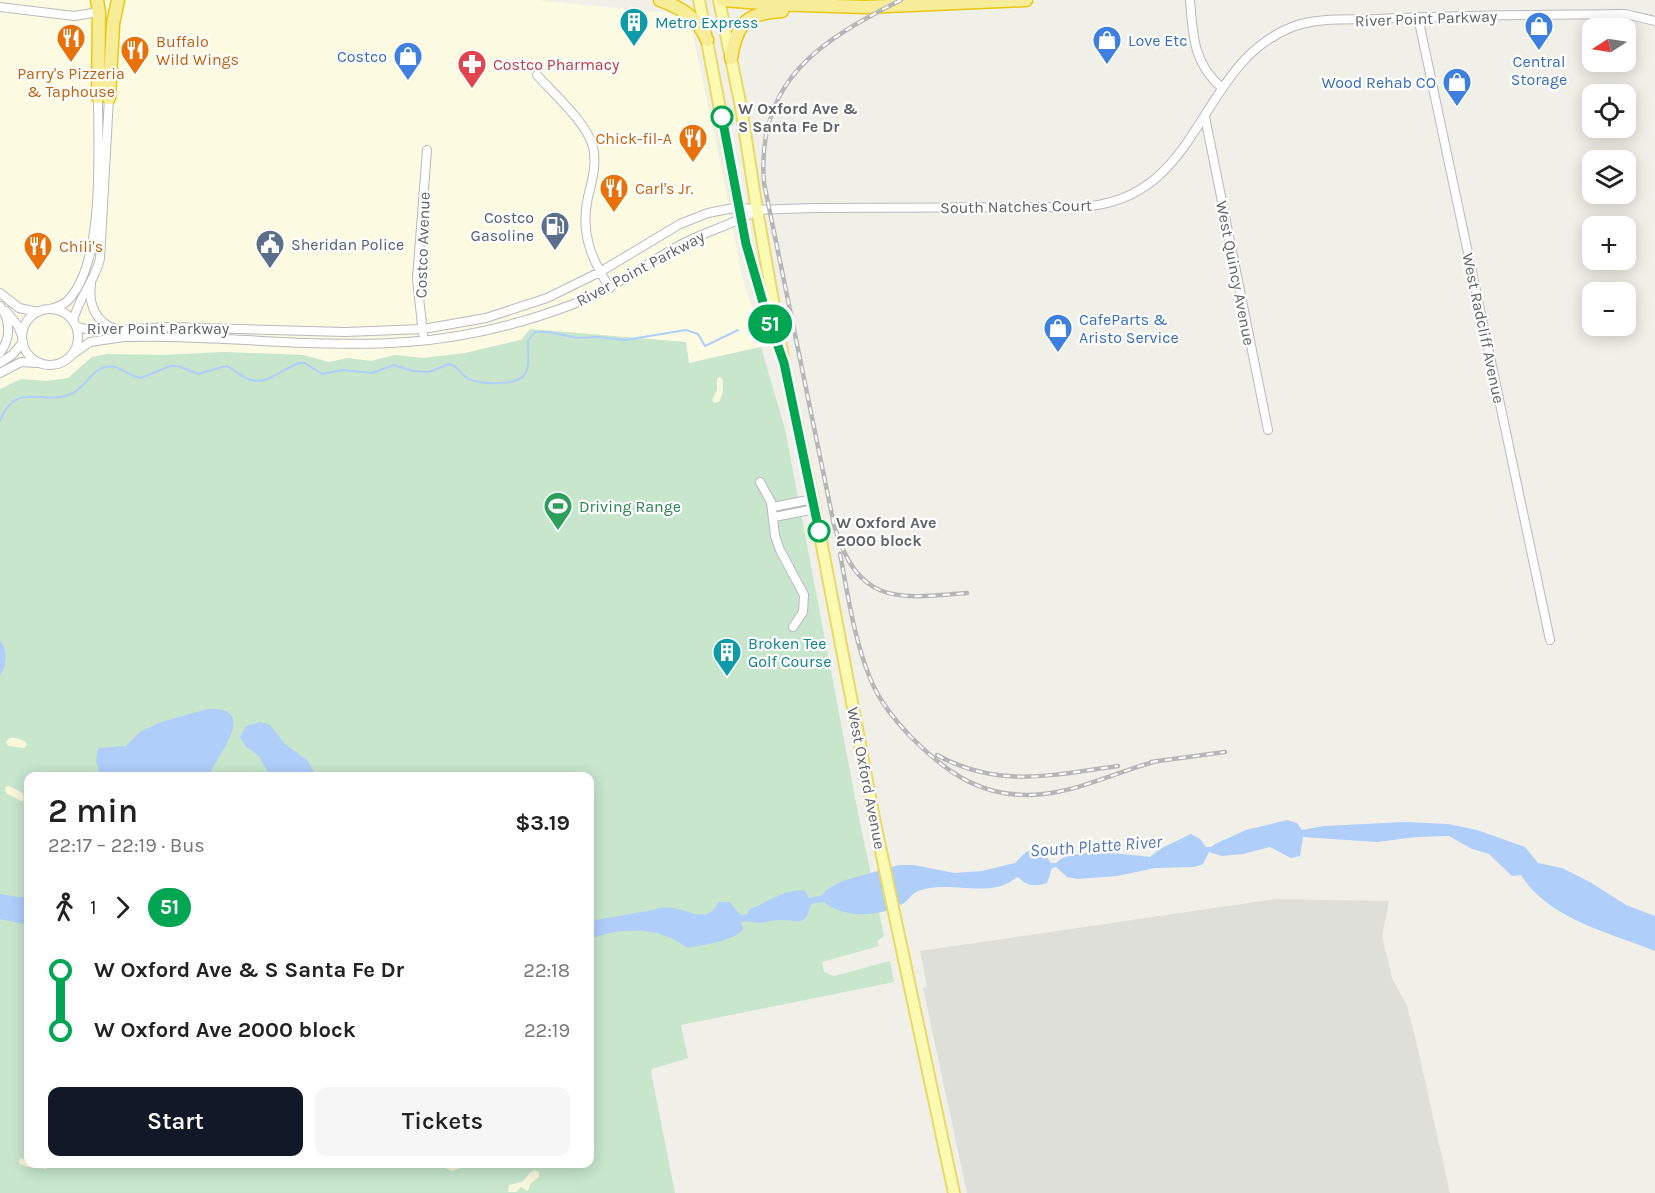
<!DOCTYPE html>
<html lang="en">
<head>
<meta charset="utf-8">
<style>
  :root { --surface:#fff; --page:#f6f6f6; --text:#222; --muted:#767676; --accent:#111827 }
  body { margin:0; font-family:Karla,sans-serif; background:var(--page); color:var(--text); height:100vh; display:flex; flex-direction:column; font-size:22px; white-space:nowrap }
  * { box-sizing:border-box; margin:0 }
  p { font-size:20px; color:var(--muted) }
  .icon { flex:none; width:33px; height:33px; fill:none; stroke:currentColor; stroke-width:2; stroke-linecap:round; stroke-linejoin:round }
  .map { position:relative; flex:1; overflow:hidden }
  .drawer { position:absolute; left:24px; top:772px; width:570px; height:396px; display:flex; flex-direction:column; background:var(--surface); border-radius:12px; box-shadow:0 3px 15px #0003 }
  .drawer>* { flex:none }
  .badge { padding:0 12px; border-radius:20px; font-size:21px; line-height:39px }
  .needle { width:39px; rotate:258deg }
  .controls { position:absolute; left:1582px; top:18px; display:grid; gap:12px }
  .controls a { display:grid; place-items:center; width:54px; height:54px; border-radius:12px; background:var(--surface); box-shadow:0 3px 15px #0003; font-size:30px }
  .map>.badge { position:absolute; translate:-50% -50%; box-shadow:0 0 0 3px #fff }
  .legs { display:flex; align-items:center; gap:9px; height:66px; padding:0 24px; font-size:20px }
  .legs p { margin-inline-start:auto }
  .headline { display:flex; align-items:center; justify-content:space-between; height:102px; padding:0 24px }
  h1 { font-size:33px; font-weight:600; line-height:45px }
  .button { display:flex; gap:12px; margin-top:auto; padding:12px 24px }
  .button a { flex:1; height:69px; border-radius:12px; background:var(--accent); color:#fff; font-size:24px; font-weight:600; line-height:69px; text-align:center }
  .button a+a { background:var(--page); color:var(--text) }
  ul { padding:0 24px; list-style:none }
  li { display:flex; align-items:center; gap:21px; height:60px; font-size:22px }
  li i { display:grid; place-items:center; width:9px; height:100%; margin:0 8px; background:currentColor }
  li i::after { content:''; width:15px; height:15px; margin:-8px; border:4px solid; border-radius:50%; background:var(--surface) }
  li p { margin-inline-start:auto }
  li:first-child i { background:linear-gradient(#0000 50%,currentColor 0) }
  li:last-child i { background:linear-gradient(currentColor 50%,#0000 0) }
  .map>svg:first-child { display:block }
  .commercial { fill:#fcfae1 }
  .industrial { fill:#dfdfda }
  .green { fill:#c7e6cc; fill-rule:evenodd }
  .sand { fill:#f9f7db }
  .water { fill:#afcefa }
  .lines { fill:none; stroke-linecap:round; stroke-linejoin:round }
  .stream { stroke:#afcefa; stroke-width:2 }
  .minor-casing { stroke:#b8b9be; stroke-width:10 }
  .major-casing { stroke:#ead968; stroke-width:14 }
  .highway-casing { stroke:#eac70e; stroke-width:15 }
  .minor { stroke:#fff; stroke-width:8 }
  .major { stroke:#fafab3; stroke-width:10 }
  .highway { stroke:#f7ed99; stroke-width:12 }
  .rail-casing { stroke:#b6b6b7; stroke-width:4.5 }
  .rail { stroke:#fff; stroke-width:2; stroke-dasharray:7; stroke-linecap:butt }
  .line-1-casing { stroke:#fff; stroke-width:14 }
  .line-1 { stroke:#00a651; stroke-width:9 }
  .stop-1-dot { fill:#fff; stroke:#00a651; stroke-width:3 }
  .labels { text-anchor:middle; stroke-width:4.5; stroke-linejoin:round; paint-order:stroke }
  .street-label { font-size:16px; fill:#5f6267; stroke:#fff }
  .culture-label { font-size:16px; fill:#0d838f; stroke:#fff; text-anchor:start }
  .shop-label { font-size:16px; fill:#366cbe; stroke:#fff; text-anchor:start }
  .food-label { font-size:16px; fill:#c56008; stroke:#fff; text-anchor:start }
  .health-label { font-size:16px; fill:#be3a42; stroke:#fff; text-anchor:start }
  .stop-label { font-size:16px; font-weight:bold; fill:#5f6267; stroke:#fff; text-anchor:start }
  .service-label { font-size:16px; fill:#4e5e75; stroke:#fff; text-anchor:end }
  .leisure-label { font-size:16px; fill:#27864d; stroke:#fff; text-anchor:start }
  .water-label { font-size:18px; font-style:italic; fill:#5175be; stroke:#fff }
</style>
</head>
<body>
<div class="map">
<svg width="1655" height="1193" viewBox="0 0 1655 1193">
  <rect width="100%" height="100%" fill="#f0f0e8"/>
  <path class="commercial" d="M0 0H536L678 14 688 22 692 30 725 186 742 276 764 346 689 363 686 343 524 339 465 353 423 358 395 355 371 361 348 358 329 362 303 355 225 352 92 357 68 378 47 381 21 379 0 389Z"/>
  <path class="industrial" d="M1276 899 1389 901 1382 936 1392 978 1407 1006 1418 1049 1450 1193H967L923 988 927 987 920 951Z"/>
  <path class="green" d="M530 329 686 342 689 363 761 347 785 429 858 813 884 936 877 941 879 946 822 962 824 972 834 976 890 961 894 982 681 1025 688 1058 652 1069 651 1072 675 1193H0V389L21 379 47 381 68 378 92 357 107 354 166 355 225 352 303 355 329 362 348 358 371 361 395 355 423 358 465 353 521 340ZM28 777H590V1164H28Z"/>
  <path class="sand" d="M720 377 723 380V392L719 402 714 403 712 400 717 390V379Z
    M9 738C15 737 25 739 27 745L24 748 8 746 6 742Z
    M9 786 23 793 24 800 21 801 6 793 5 787Z
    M21 1158 28 1161V1164H53L46 1169 27 1167 20 1164 19 1160Z
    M445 1164H478L475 1168 468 1166 452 1171 445 1168Z
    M535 1170 539 1172V1177L530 1184 529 1189 527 1191 521 1187 516 1192H508L509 1185 522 1182 531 1172Z"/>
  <path class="water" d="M0 640C8 652 7 665 0 676Z
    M208 709C262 706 215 758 208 777H101L100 775 96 760 98 748 126 746 140 732 161 722Z
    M261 722 270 725 285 744 307 760 317 777H271L258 755 246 747 240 737 246 726Z
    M1287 820 1297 823 1302 830 1324 826 1405 822 1448 824 1477 830 1525 847 1538 863 1562 868 1590 882 1626 905 1655 916V951C1610 933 1548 919 1521 875L1512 876 1489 854 1472 849 1449 836 1416 837 1377 842 1303 837 1300 856 1291 858 1270 847 1243 854 1222 856 1209 852 1203 864 1195 867 1155 868 1117 876 1077 879 1067 877 1056 867 1052 868 1047 883C1035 887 1027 886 1018 877 1011 881 1004 886 997 887 971 892 943 882 918 891 911 894 909 900 904 903 881 917 845 919 824 902L811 904C805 929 797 919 779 920 772 920 766 922 760 923 753 923 749 920 741 922L743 929C736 941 701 945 687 948 660 926 621 927 590 939V921L653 910C678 901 692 920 709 913 714 911 716 906 719 902H730L740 915 747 914 750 909C767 903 786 888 805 891L809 898 823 895 826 890 842 881 899 865H914L954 873 982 871 1015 863 1026 852 1033 850 1044 853 1051 863H1056C1070 846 1129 855 1150 857L1160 849 1191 834 1200 839 1206 847H1211L1215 844 1246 830Z
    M0 894 18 897H28V925L0 919Z"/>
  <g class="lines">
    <path class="stream" d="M0 421C17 378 44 408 73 393 85 387 92 370 105 367 120 364 127 376 141 378L170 366H178L198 374 226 366C235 369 242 378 251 380 269 385 284 367 300 363H305L322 374 343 370 372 373 394 365 413 371 429 372 449 364C459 366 459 373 467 378 477 385 519 386 525 374 531 363 527 352 528 341L535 332H549L577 338 598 337 625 340 686 330 698 334 705 346 738 330"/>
    <g class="minor-casing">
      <path id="minor" d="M1190 0C1193 36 1193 63 1222 88
        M0 7 74 16 99 12
        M1418 17 1550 640
        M537 75C554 94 587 123 593 147 597 164 592 181 588 197 580 232 591 259 610 288
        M1205 117 1268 430
        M91 284C88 304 96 323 116 329
        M0 293 19 308 38 312
        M0 306C11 321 11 338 0 353
        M22 337a28 28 0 1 1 56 0a28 28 0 1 1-56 0Z
        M50 309C57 307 65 305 70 298 105 258 98 149 98 97
        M6 311 18 326 22 336
        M73 321C78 298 95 281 100 259L109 98
        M77 327 96 331 169 327 345 332 423 329 486 318 547 298 600 272 680 224 708 213 739 207 757 210 814 208 1078 207C1204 202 1195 65 1292 27 1318 17 1351 20 1378 19 1460 15 1543 15 1625 14L1655 21
        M423 334 417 279 427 150
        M73 354 90 342 124 337C218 334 313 349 407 342 462 338 518 325 571 305 611 290 644 265 682 244 706 231 733 225 757 210
        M0 363 12 355 23 342
        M0 373 21 362 37 363
        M760 482 771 502 775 536 780 550 804 595 803 612 793 627
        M773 507 813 499
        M774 517 815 509"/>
    </g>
    <g class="major-casing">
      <path id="major" d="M699 0 746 244 764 306 775 337
        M719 0 741 107 757 210 784 363 815 509 876 828 954 1193"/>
    </g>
    <g class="highway-casing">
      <path id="highway" d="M97 0 99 12 98 97
        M660 0C682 8 698 18 707 40
        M723 0 772 4 865 7 1026 0
        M731 58C737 23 746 13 782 11
        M109 98 113 24 118 0"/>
    </g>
    <use href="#minor" class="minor"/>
    <use href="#major" class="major"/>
    <use href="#highway" class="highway"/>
    <g class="rail-casing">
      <path id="rail" d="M901 0C820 41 756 80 764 183L834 525C858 605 896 599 967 593
        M840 554C848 595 854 639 870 678 879 701 894 719 911 737 950 776 986 800 1043 794 1082 790 1119 771 1157 761
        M937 755C999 789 1052 775 1118 766
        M1151 762 1225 752"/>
    </g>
    <use href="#rail" class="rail"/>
  </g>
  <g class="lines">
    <g class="line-1-casing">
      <path id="line-1" d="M722 117 746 244 764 306 784 363 819 531"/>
    </g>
    <use href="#line-1" class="line-1"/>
  </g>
  <defs>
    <g id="building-pin" transform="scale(1.5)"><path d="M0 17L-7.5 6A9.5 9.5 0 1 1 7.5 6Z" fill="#0f9aa8" stroke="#fff"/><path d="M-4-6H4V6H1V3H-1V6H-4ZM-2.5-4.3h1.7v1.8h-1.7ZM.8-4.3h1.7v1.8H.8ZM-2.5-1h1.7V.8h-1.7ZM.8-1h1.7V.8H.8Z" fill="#fff"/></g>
    <g id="shop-pin" transform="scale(1.5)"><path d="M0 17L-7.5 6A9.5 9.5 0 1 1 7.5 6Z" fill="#3f7fe0" stroke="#fff"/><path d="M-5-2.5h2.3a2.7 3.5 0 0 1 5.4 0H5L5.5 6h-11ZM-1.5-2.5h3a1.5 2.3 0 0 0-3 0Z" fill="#fff"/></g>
    <g id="restaurant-pin" transform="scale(1.5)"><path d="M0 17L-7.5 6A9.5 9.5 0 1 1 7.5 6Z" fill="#e8710a" stroke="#fff"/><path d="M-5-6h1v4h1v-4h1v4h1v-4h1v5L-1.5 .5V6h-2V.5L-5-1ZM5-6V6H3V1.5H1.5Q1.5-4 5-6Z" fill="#fff"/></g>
    <g id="pharmacy-pin" transform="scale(1.5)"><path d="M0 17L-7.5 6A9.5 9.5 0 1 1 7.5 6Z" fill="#e0444e" stroke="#fff"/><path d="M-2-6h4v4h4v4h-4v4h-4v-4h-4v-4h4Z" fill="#fff"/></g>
    <g id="fuel-pin" transform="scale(1.5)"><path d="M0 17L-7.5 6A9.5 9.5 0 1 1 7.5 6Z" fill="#5c6f8a" stroke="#fff"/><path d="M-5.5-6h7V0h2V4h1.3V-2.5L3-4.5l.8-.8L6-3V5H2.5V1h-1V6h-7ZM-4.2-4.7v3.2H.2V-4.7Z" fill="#fff"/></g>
    <g id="civic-pin" transform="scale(1.5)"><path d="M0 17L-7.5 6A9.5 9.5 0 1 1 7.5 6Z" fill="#5c6f8a" stroke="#fff"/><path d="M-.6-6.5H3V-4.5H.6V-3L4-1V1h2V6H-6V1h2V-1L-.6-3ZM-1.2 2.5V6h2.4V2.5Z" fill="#fff"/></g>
    <g id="stadium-pin" transform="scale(1.5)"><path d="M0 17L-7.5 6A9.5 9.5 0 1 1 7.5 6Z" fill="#2e9e5b" stroke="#fff"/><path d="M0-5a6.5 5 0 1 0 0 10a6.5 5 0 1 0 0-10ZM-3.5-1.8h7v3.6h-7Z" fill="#fff"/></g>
  </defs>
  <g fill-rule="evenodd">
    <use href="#building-pin" x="634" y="22"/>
    <use href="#shop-pin" x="1539" y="26"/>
    <use href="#restaurant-pin" x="71" y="38"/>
    <use href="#shop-pin" x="1107" y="40"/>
    <use href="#restaurant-pin" x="135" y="50"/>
    <use href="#shop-pin" x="408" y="56"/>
    <use href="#pharmacy-pin" x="472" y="64"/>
    <use href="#shop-pin" x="1457" y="82"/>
    <use href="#restaurant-pin" x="693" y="138"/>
    <use href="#restaurant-pin" x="614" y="188"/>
    <use href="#fuel-pin" x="555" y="226"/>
    <use href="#civic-pin" x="270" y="244"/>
    <use href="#restaurant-pin" x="38" y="246"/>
    <use href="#shop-pin" x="1058" y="328"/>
    <use href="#stadium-pin" x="558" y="506"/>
    <use href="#building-pin" x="727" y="652"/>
  </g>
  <g class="stop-1-dot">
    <circle cx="722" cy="117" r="10"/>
    <circle cx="819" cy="531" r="10"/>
  </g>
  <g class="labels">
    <g class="street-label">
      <text transform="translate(1426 18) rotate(-2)" y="6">River Point Parkway</text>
      <text transform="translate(1016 206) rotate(-1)" y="6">South Natches Court</text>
      <text transform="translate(422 245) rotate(-88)" y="6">Costco Avenue</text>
      <text transform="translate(640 268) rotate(-28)" y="6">River Point Parkway</text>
      <text transform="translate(1236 273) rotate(79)" y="6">West Quincy Avenue</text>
      <text x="158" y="334">River Point Parkway</text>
      <text transform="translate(1484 328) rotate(78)" y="6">West Radcliff Avenue</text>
      <text transform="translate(867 778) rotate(79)" y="6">West Oxford Avenue</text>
    </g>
    <g class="culture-label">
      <text x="655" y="28">Metro Express</text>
      <text x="748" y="649">Broken Tee<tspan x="748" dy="18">Golf Course</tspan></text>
    </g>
    <g class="shop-label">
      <text x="1128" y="46">Love Etc</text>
      <text x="387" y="62" text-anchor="end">Costco</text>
      <text x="1539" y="67" text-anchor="middle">Central<tspan x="1539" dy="18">Storage</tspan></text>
      <text x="1436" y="88" text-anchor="end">Wood Rehab CO</text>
      <text x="1079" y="325">CafeParts &amp;<tspan x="1079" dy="18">Aristo Service</tspan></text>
    </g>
    <g class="food-label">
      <text x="156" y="47">Buffalo<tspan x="156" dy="18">Wild Wings</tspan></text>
      <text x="71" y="79" text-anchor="middle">Parry's Pizzeria<tspan x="71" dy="18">&amp; Taphouse</tspan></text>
      <text x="672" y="144" text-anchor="end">Chick-fil-A</text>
      <text x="635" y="194">Carl's Jr.</text>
      <text x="59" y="252">Chili's</text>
    </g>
    <g class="health-label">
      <text x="493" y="70">Costco Pharmacy</text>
    </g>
    <g class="stop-label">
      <text x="738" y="114">W Oxford Ave &amp;<tspan x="738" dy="18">S Santa Fe Dr</tspan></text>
      <text x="836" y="528">W Oxford Ave<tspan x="836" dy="18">2000 block</tspan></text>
    </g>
    <g class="service-label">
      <text x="534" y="223">Costco<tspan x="534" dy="18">Gasoline</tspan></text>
      <text x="291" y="250" text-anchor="start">Sheridan Police</text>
    </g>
    <g class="leisure-label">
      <text x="579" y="512">Driving Range</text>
    </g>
    <g class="water-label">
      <text transform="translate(1096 846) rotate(-4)" y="6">South Platte River</text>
    </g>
  </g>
</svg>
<div class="controls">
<a><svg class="needle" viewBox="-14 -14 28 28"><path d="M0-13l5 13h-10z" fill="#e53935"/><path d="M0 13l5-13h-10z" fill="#767676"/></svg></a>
<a><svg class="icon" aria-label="locate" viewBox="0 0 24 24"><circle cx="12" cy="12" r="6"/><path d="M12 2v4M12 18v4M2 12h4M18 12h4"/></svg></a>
<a><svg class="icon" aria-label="layers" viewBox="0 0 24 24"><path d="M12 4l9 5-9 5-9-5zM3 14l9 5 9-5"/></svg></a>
<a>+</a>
<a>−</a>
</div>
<b class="badge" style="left:770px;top:324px;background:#00a651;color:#fff">51</b>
<section class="drawer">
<div class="headline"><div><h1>2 min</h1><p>22:17 – 22:19 · Bus</p></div><b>$3.19</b></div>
<div class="legs"><svg class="icon" aria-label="walk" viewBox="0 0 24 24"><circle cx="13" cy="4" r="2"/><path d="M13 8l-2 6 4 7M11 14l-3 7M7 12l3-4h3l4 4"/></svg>1<svg class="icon" aria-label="forward" viewBox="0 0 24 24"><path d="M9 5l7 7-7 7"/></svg><b class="badge" style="background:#00a651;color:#fff">51</b></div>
<ul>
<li><i style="color:#00a651"></i><b>W Oxford Ave &amp; S Santa Fe Dr</b><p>22:18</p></li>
<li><i style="color:#00a651"></i><b>W Oxford Ave 2000 block</b><p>22:19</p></li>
</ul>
<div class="button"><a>Start</a><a>Tickets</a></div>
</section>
</div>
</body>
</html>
